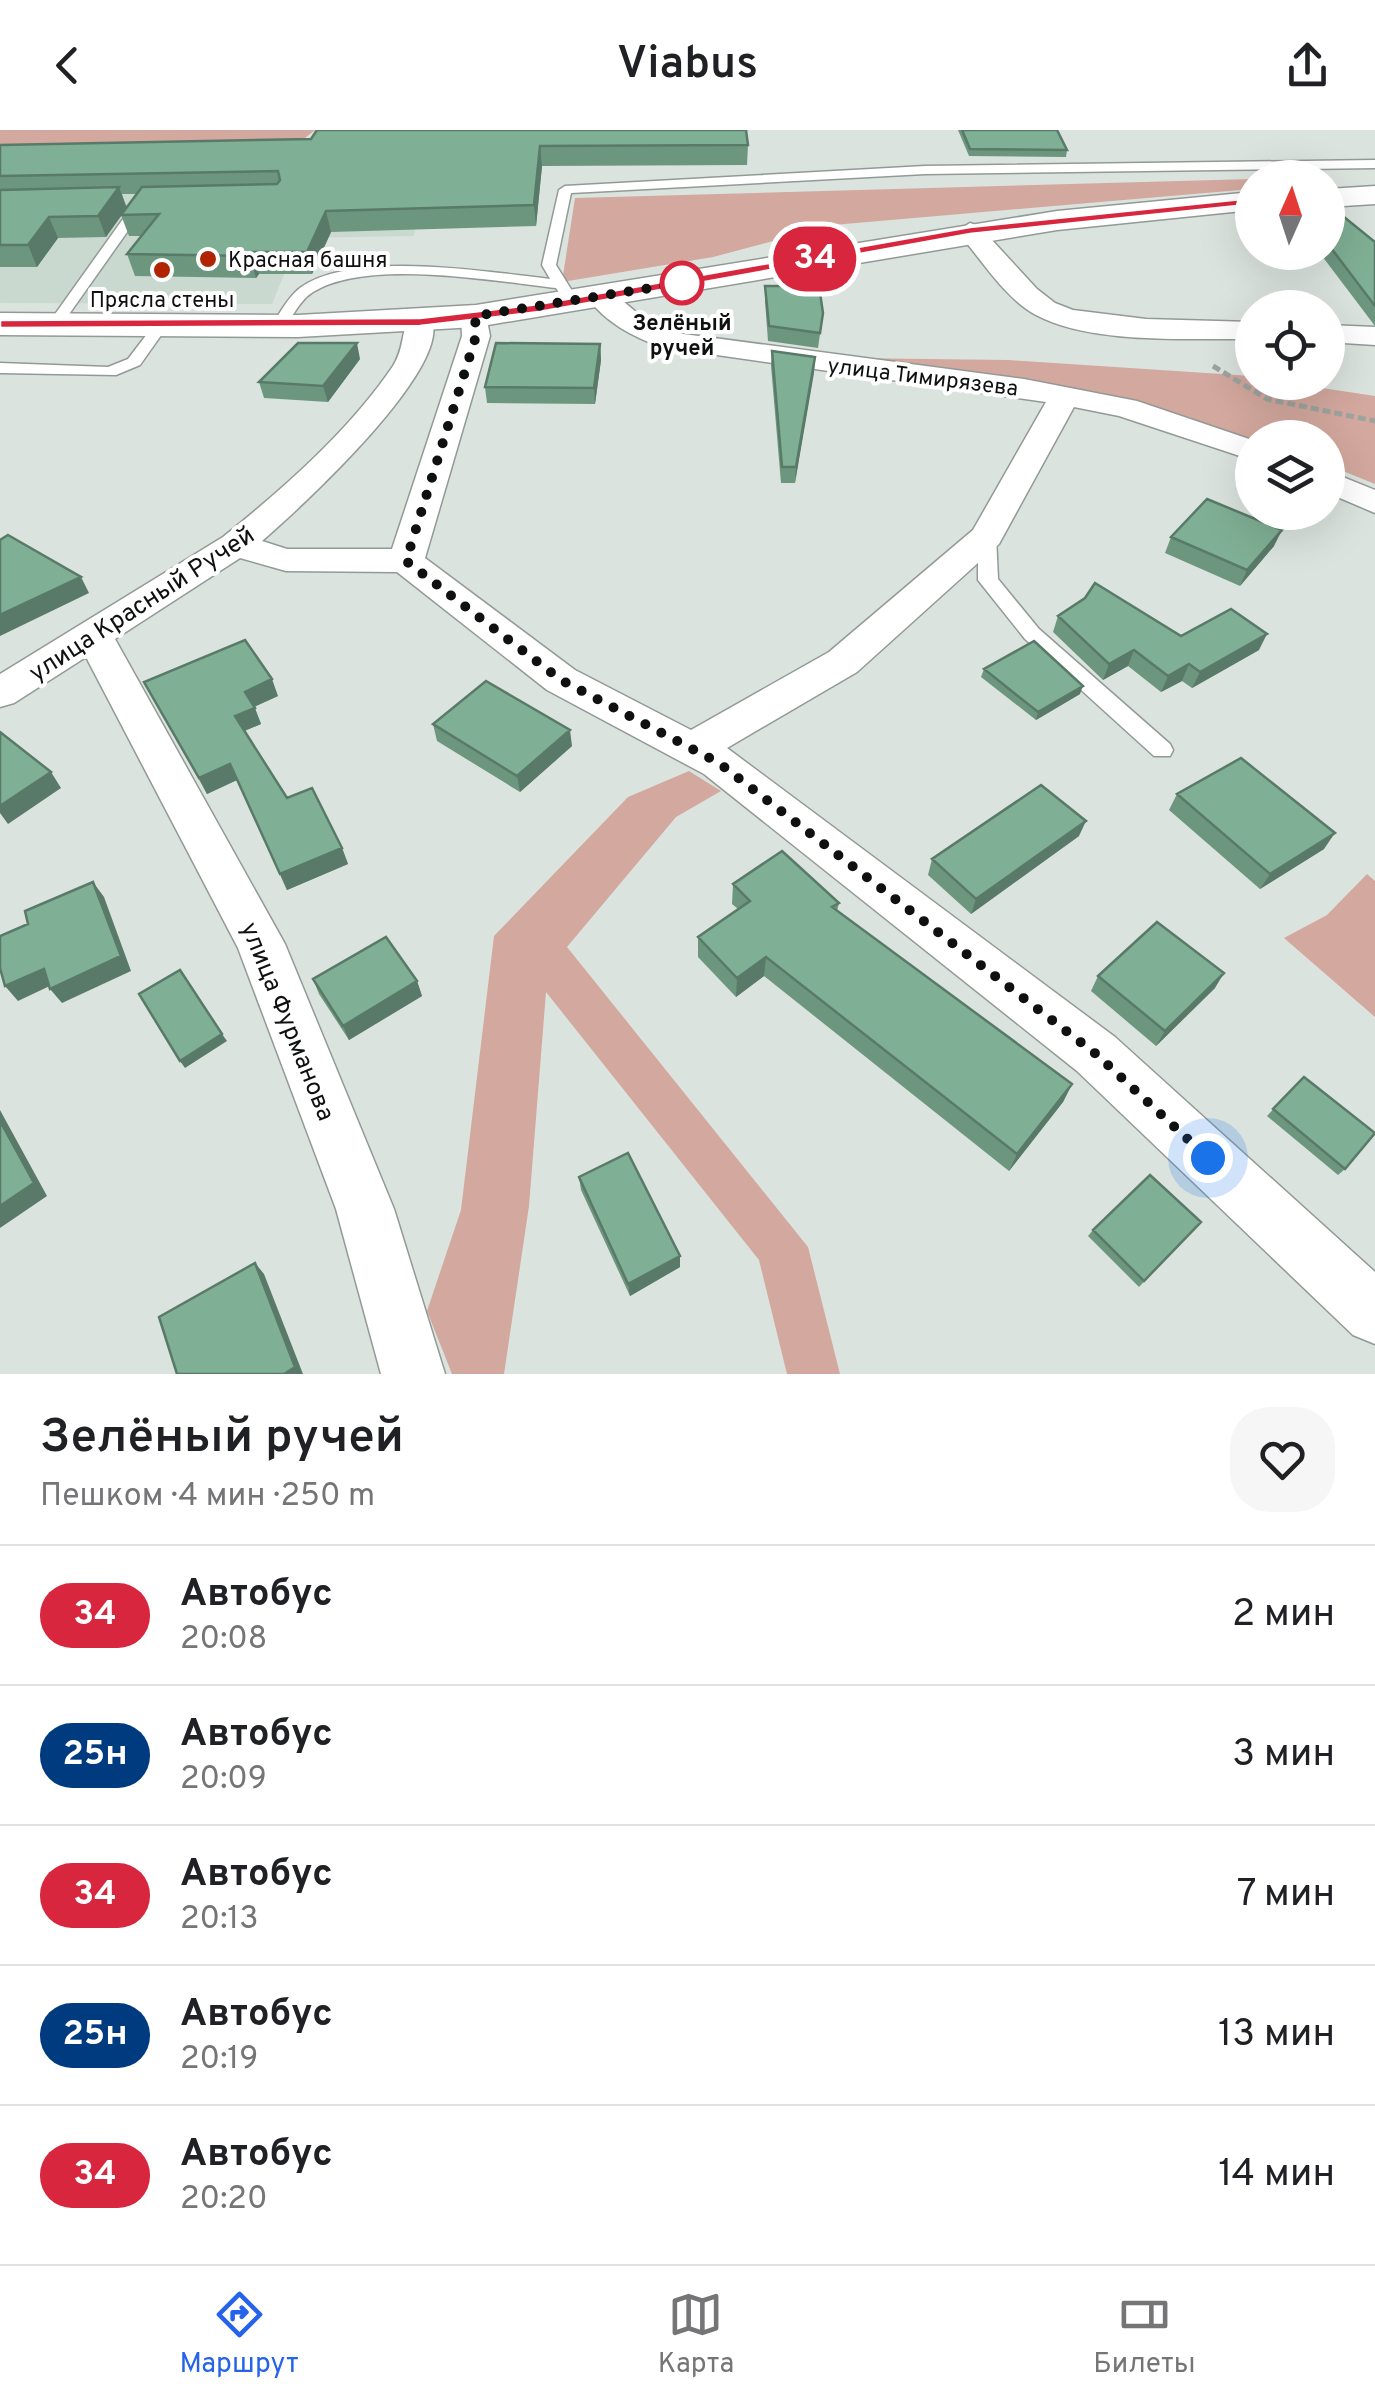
<!DOCTYPE html>
<html lang="ru">
<head>
<meta charset="utf-8">
<style>
  :root { --surface:#fff; --page:#f6f6f6; --text:#202124; --muted:#757577; --line:#e0e0e0; --accent:#2563eb }
  body { margin:0; font-family:Overpass,sans-serif; background:var(--page); color:var(--text); height:100vh; display:flex; flex-direction:column; font-size:38px; white-space:nowrap }
  * { box-sizing:border-box; margin:0 }
  p { font-size:32px; color:var(--muted) }
  .icon { flex:none; width:55px; height:55px; fill:none; stroke:currentColor; stroke-width:2; stroke-linecap:round; stroke-linejoin:round }
  .map { position:relative; height:1244px; overflow:hidden }
  .side { display:flex; flex-direction:column; background:var(--surface); flex:1 }
  .side>* { flex:none }
  .badge { padding:0 20px; border-radius:32px; font-size:35px; line-height:65px }
  .needle { width:65px; rotate:3deg }
  .tools { position:absolute; left:1235px; top:30px; display:grid; gap:20px }
  .tools a { display:grid; place-items:center; width:110px; height:110px; border-radius:50%; background:var(--surface); box-shadow:0 10px 40px #0002; font-size:50px }
  .you { position:absolute; width:50px; height:50px; margin:-25px; border:8px solid #fff; border-radius:50%; background:#1a73e8; box-shadow:0 0 0 15px #1a73e833 }
  .map>.badge { position:absolute; translate:-50% -50%; box-shadow:0 0 0 5px #fff }
  .round { display:grid; place-items:center; flex:none; width:105px; height:105px; border-radius:40px; background:var(--page) }
  .head { display:flex; align-items:center; justify-content:space-between; height:170px; padding:0 40px }
  h1 { font-size:48px; font-weight:600; line-height:75px }
  ul { padding:0; list-style:none }
  li { display:flex; align-items:center; gap:30px; height:140px; padding:0 40px; border-top:2px solid var(--line) }
  li div { flex:1 }
  li b { display:block; font-size:38px }
  li em { font-style:normal }
  li .badge { min-width:110px; font-weight:700; text-align:center }
  header { display:flex; justify-content:space-between; align-items:center; height:130px; padding:0 40px; background:var(--surface); font-size:45px; font-weight:600 }
  .tabs { display:flex; justify-content:space-around; align-items:center; height:140px; border-top:2px solid var(--line); background:var(--surface); font-size:28px; color:var(--muted) }
  .tabs a { display:grid; justify-items:center; gap:5px }
  .tabs .current { color:var(--accent) }
  .map>svg:first-child { display:block }
  .built { fill:#cad9d0 }
  .green { fill:#d3a89e }
  .lines { fill:none; stroke-linecap:round; stroke-linejoin:round }
  .service-casing { stroke:#939a96; stroke-width:3 }
  .minor-casing { stroke:#939a96; stroke-width:3 }
  .secondary-casing { stroke:#939a96; stroke-width:3 }
  .path { stroke:#9da4a0; stroke-width:5; stroke-dasharray:8 4; stroke-linecap:butt }
  .service { fill:#fff; fill-rule:evenodd }
  .minor { fill:#fff; fill-rule:evenodd }
  .secondary { fill:#fff; fill-rule:evenodd }
  .wall { fill:#6d967f; fill-rule:evenodd }
  .shaded-wall { fill:#597a68 }
  .building { fill:#7faf94; stroke:#597a68; stroke-width:2.5 }
  .line { fill:#d7263d; stroke:#fff; stroke-width:2.5 }
  .walk { stroke:#0f1110; stroke-width:10; stroke-dasharray:0 18 }
  .poi-dot { fill:#b12401; stroke:#fff; stroke-width:4 }
  .stop-dot { fill:#fff; stroke:#d7263d; stroke-width:5 }
  .labels { text-anchor:middle; stroke-width:8; stroke-linejoin:round; paint-order:stroke }
  .far-poi-label { font-size:22px; fill:#0f1110; stroke:#fff; text-anchor:start }
  .far-stop-label { font-size:22px; font-weight:bold; fill:#0f1110; stroke:#fff }
  .far-street-label { font-size:22px; fill:#0f1110; stroke:#fff }
  .street-label { font-size:25px; fill:#0f1110; stroke:#fff }
</style>
</head>
<body>
<header><svg class="icon" aria-label="back" viewBox="0 0 24 24"><path d="M15 5l-7 7 7 7"/></svg>Viabus<svg class="icon" aria-label="share" viewBox="0 0 24 24"><path d="M12 15V3M7 8l5-5 5 5M5 13v7h14v-7"/></svg></header>
<div class="map">
<svg width="1375" height="1244" viewBox="0 0 1375 1244">
  <rect width="100%" height="100%" fill="#dbe3de"/>
  <path class="built" d="M0 30 422 59 414 106 299 108 272 174 0 173Z"/>
  <path class="green" d="M0 0H315L286 23 0 30Z
    M1252 49V59L833 95 713 127 562 152 575 68Z
    M845 228 1008 230 1252 246V252L1289 253 1375 266V354L1328 335V308L1252 310 1135 272Z
    M689 641 721 661 676 687 567 817 808 1117 840 1244H787L759 1130 546 862 529 1076 504 1244H452L427 1181 461 1080 494 806 628 667Z
    M1367 744 1375 751V887L1284 808 1327 785Z"/>
  <g class="lines">
    <g class="service-casing">
      <path id="service" d="M1375 30V38L925 44 571 63 556 135 579 172 577 175H567L556 158C493 151 367 128 313 162 300 170 293 186 284 198L272 195C280 183 288 167 300 158 352 119 488 142 550 149L542 135 559 60 565 56 925 36Z
        M138 68 149 71 60 197H50L48 194Z
        M157 191 169 194 140 235 116 245 0 243V233L108 237 128 229Z
        M987 400 996 406 998 449 1039 499 1170 614 1173 620 1170 626H1154L1025 509 978 450V406Z"/>
    </g>
    <g class="minor-casing">
      <path id="minor" d="M970 93 979 96 1037 159 1055 173 1073 180 1146 189 1252 192V209C1190 208 1092 215 1036 185 1006 169 983 132 961 106L957 101Z
        M601 159 611 161 643 188 676 203 1024 249 1137 271 1252 310V330L1119 286 1074 277 999 414 857 542 727 618 1115 907 1375 1142V1214L1353 1205 1077 941 704 644 547 560 397 442 286 441 240 428 115 509 285 814 394 1079 445 1244H381L336 1079 238 818 86 527 14 573 0 577V544L223 407C284 358 349 301 393 236 405 217 401 200 410 186H430C459 233 298 380 262 411L287 419H392L462 206 461 186 465 180H485L490 206 425 428 575 540 691 600 829 522 973 400 1046 272 661 217C632 206 606 193 587 167Z
        M1328 195 1375 197V215L1328 212Z
        M1328 341 1375 360V383L1328 363Z"/>
    </g>
    <g class="secondary-casing">
      <path id="secondary" d="M1375 56V74L1328 77V59Z
        M1252 62V80L1057 100 476 197 298 207 0 205V183L298 185 476 175 1057 81Z"/>
    </g>
    <path class="path" d="M1213 236 1267 269 1375 291"/>
    <use href="#service" class="service"/>
    <use href="#minor" class="minor"/>
    <use href="#secondary" class="secondary"/>
  </g>
  <path class="wall" d="M958 0H1057L1067 20 1066 27 969 26Z
    M0 15H748L747 35 542 36 536 96 331 102 312 144H259L256 148 135 146 127 124 141 106H129L121 85 106 107 58 108 37 137H0ZM122 64H137L126 78Z
    M1328 74 1375 112V196L1319 122H1328Z
    M765 156 823 183 818 218 768 211 765 171Z
    M600 214 601 230 595 274 487 273 485 257Z
    M772 221 815 227 795 353H781L771 236Z
    M360 229 328 272 264 268 259 252Z
    M1171 407 1274 416 1240 456 1165 423Z
    M1058 486 1181 506 1259 520 1192 558 1182 551 1161 562 1128 536 1103 550 1053 502Z
    M984 539 1080 564 1036 590 981 547Z
    M144 552 278 566 254 577 261 594 244 601 287 668 342 718 348 734 287 760 237 650 207 664Z
    M433 594 572 616 520 662 437 611Z
    M1177 664 1324 719 1260 759 1169 680Z
    M1079 706 971 784 928 745 932 729Z
    M733 754 839 773 837 781 1072 954 1063 972 1009 1041 764 846 736 867 698 827V807L738 779 732 774Z
    M1098 846 1215 858 1156 916 1091 861Z
    M313 849 417 851 422 866 349 910 319 864Z
    M1304 947 1345 1039 1338 1045 1267 986Z
    M579 1047 680 1126V1137L630 1166 581 1060Z
    M1201 1092 1139 1157 1088 1106 1093 1100Z"/>
  <path class="shaded-wall" d="M540 16 542 36 536 96 534 75Z
    M119 57 127 78 106 107 98 86Z
    M326 81 331 102 312 144 307 122Z
    M49 87 58 108 37 137 28 115Z
    M252 122 259 144 256 148 250 126Z
    M357 213 360 229 328 272 323 256Z
    M600 214 601 230 595 274 594 258Z
    M815 227 814 243 795 353 796 337Z
    M1282 400 1274 416 1240 456 1247 440Z
    M81 447 89 463 0 506V485Z
    M1267 504 1259 520 1192 558 1200 542Z
    M1134 520 1128 536 1103 550 1109 534Z
    M1189 534 1182 551 1161 562 1168 546Z
    M272 549 278 566 251 578 245 562Z
    M1083 556 1080 564 1036 590 1038 582Z
    M255 578 261 594 242 602 235 586Z
    M570 600 572 616 520 662 517 646Z
    M230 634 237 650 207 664 199 648Z
    M51 642 61 658 8 694 0 683V676Z
    M1086 691 1079 706 971 784 976 769Z
    M1335 703 1324 719 1260 759 1270 744Z
    M342 718 348 734 287 760 280 744Z
    M93 752 104 767 131 841 62 873 50 859Z
    M766 827 764 846 736 867 737 848Z
    M44 839 56 853 18 871 5 856Z
    M1224 843 1215 858 1156 916 1165 901Z
    M417 851 422 866 349 910 343 896Z
    M222 904 227 911 185 938 180 931Z
    M1072 954 1063 972 1009 1041 1017 1024Z
    M0 980 47 1066 0 1098Z
    M680 1126V1137L630 1166 628 1154Z
    M255 1133 264 1144 303 1244H284Z"/>
  <path class="building" d="M317 0H746L748 15 540 16 534 75 326 81 307 122H252L250 126 127 124 159 84 121 85 142 57 277 54 280 50 278 41 0 46V15L311 9Z
    M962 0H1057L1067 20 970 19Z
    M119 57 98 86 49 87 28 115H0V60Z
    M1328 74 1375 112V176L1328 114Z
    M765 156H819L823 183 820 203 769 196Z
    M298 213H357L323 256 259 252Z
    M496 213 600 214 594 258 485 257Z
    M772 221 815 227 796 337H782Z
    M1207 369 1282 400 1247 440 1171 407Z
    M8 405 81 447 0 485V410Z
    M1095 453 1181 506 1231 479 1267 504 1200 542 1189 534 1168 546 1134 520 1109 534 1058 486 1085 468Z
    M245 510 272 549 245 562 255 578 235 586 287 668 312 658 342 718 280 744 230 634 199 648 144 552Z
    M1034 511 1083 556 1038 582 984 539Z
    M486 551 570 600 517 646 433 594Z
    M0 602 51 642 0 676Z
    M1241 628 1335 703 1270 744 1177 664Z
    M1041 655 1086 691 976 769 932 729Z
    M782 721 839 773 832 777 1072 954 1017 1024 766 827 737 848 698 807 750 771 733 754Z
    M93 752 121 826 50 859 44 839 5 856 0 838V806L28 794 25 781Z
    M1157 792 1224 843 1165 901 1098 846Z
    M386 807 417 851 343 896 313 849Z
    M180 840 222 904 180 931 139 864Z
    M1304 947 1375 1003 1345 1039 1273 979Z
    M0 991 34 1053 0 1076Z
    M628 1023 680 1126 628 1154 579 1047Z
    M1150 1045 1201 1092 1144 1151 1093 1100Z
    M255 1133 295 1237 284 1244H177L159 1187Z"/>
  <path class="line" d="M1252 68 1256 74 970 104 539 182 420 196 0 198V190L420 188 539 174 970 97Z"/>
  <g class="lines">
    <path class="walk" d="M682 153 475 186 476 206 406 431 561 550 719 633 1096 924 1208 1028"/>
  </g>
  <g class="poi-dot">
    <circle cx="208" cy="129" r="10"/>
    <circle cx="162" cy="140" r="10"/>
  </g>
  <circle class="stop-dot" cx="682" cy="153" r="20"/>
  <g class="labels">
    <g class="far-poi-label">
      <text x="228" y="137">Красная башня</text>
      <text x="162" y="177" text-anchor="middle">Прясла стены</text>
    </g>
    <g class="far-stop-label">
      <text x="682" y="200">Зелёный<tspan x="682" dy="25">ручей</tspan></text>
    </g>
    <g class="far-street-label">
      <text transform="translate(923 246) rotate(7)" y="8">улица Тимирязева</text>
    </g>
    <g class="street-label">
      <text transform="translate(141 473) rotate(-33)" y="9">улица Красный Ручей</text>
      <text transform="translate(289 891) rotate(68)" y="9">улица Фурманова</text>
    </g>
  </g>
</svg>
<div class="tools">
<a><svg class="needle" viewBox="-14 -14 28 28"><path d="M0-13l5 13h-10z" fill="#e53935"/><path d="M0 13l5-13h-10z" fill="#757577"/></svg></a>
<a><svg class="icon" aria-label="locate" viewBox="0 0 24 24"><circle cx="12" cy="12" r="6"/><path d="M12 2v4M12 18v4M2 12h4M18 12h4"/></svg></a>
<a><svg class="icon" aria-label="layers" viewBox="0 0 24 24"><path d="M12 4l9 5-9 5-9-5zM3 14l9 5 9-5"/></svg></a>
</div>
<div class="you" style="left:1208px;top:1028px"></div>
<b class="badge" style="left:815px;top:129px;background:#d7263d;color:#fff">34</b>
</div>
<section class="side">
<div class="head"><div><h1>Зелёный ручей</h1><p>Пешком · 4 мин · 250 m</p></div><a class="round"><svg class="icon" aria-label="heart" viewBox="0 0 24 24"><path d="M12 20l-8-8c-3-5 5-10 8-4 3-6 11-1 8 4z"/></svg></a></div>
<ul>
<li><span class="badge" style="background:#d7263d;color:#fff">34</span><div><b>Автобус</b><p>20:08</p></div><em>2 мин</em></li>
<li><span class="badge" style="background:#003b80;color:#fff">25н</span><div><b>Автобус</b><p>20:09</p></div><em>3 мин</em></li>
<li><span class="badge" style="background:#d7263d;color:#fff">34</span><div><b>Автобус</b><p>20:13</p></div><em>7 мин</em></li>
<li><span class="badge" style="background:#003b80;color:#fff">25н</span><div><b>Автобус</b><p>20:19</p></div><em>13 мин</em></li>
<li><span class="badge" style="background:#d7263d;color:#fff">34</span><div><b>Автобус</b><p>20:20</p></div><em>14 мин</em></li>
</ul>
</section>
<nav class="tabs">
<a class="current"><svg class="icon" aria-label="directions" viewBox="0 0 24 24"><path d="M12 3l9 9-9 9-9-9zM9 14v-3h6M13 9l2 2-2 2"/></svg>Маршрут</a>
<a><svg class="icon" aria-label="map" viewBox="0 0 24 24"><path d="M3 6l6-2 6 2 6-2v14l-6 2-6-2-6 2zM9 4v14M15 6v14"/></svg>Карта</a>
<a><svg class="icon" aria-label="tickets" viewBox="0 0 24 24"><path d="M3 7h18v10H3zM15 7v10"/></svg>Билеты</a>
</nav>
</body>
</html>
